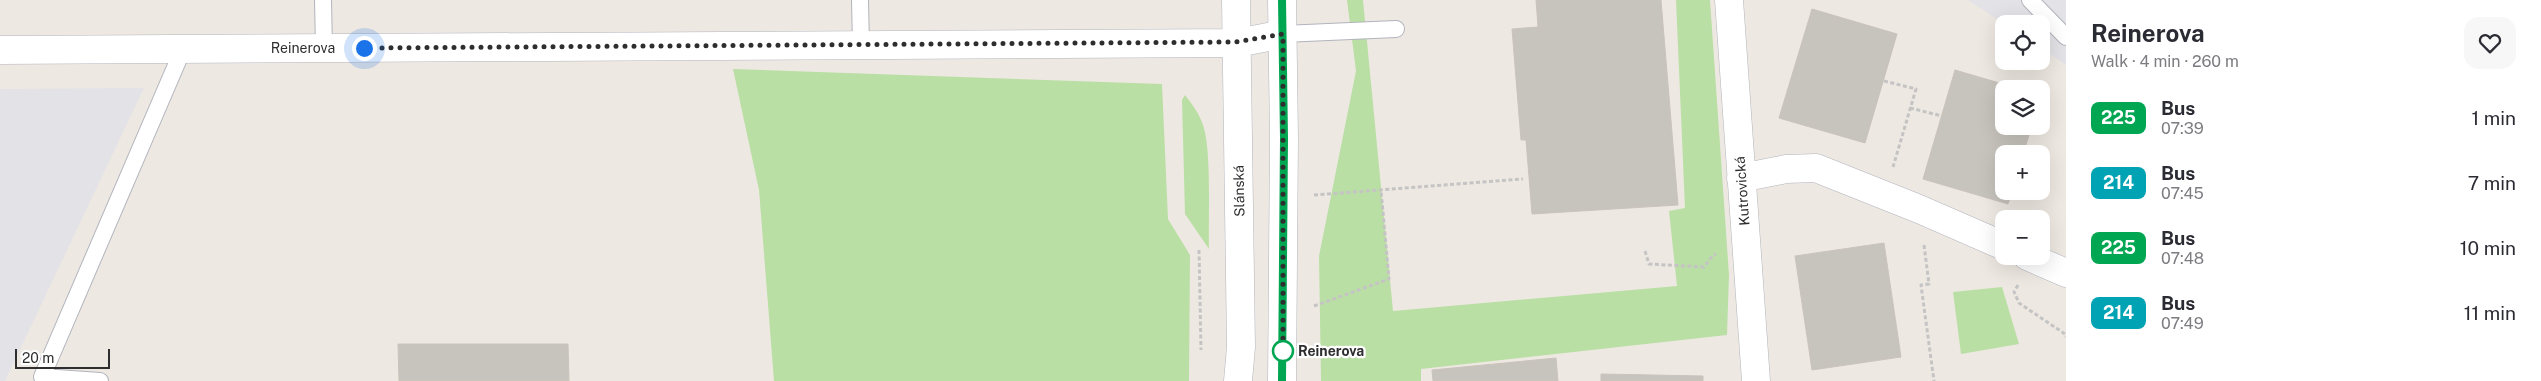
<!DOCTYPE html>
<html lang="en">
<head>
<meta charset="utf-8">
<style>
  :root { --surface:#fff; --page:#f7f7f7; --text:#2b2b33; --muted:#7c7c81 }
  body { margin:0; font-family:"Public Sans",sans-serif; background:var(--page); color:var(--text); height:100vh; display:flex; flex-direction:column; font-size:19px; white-space:nowrap }
  * { box-sizing:border-box; margin:0 }
  p { font-size:16px; color:var(--muted) }
  .icon { flex:none; width:28px; height:28px; fill:none; stroke:currentColor; stroke-width:2; stroke-linecap:round; stroke-linejoin:round }
  .map { position:relative; flex:1; overflow:hidden }
  .drawer { display:flex; flex-direction:column; background:var(--surface); width:475px }
  .drawer>* { flex:none }
  .badge { padding:0 10px; border-radius:8px; font-size:18px; line-height:32px }
  .fabs { position:absolute; left:1995px; top:15px; display:grid; gap:10px }
  .fabs a { display:grid; place-items:center; width:55px; height:55px; border-radius:10px; background:var(--surface); box-shadow:0 5px 20px #0002; font-size:25px }
  .scale { position:absolute; left:15px; bottom:12px; width:95px; box-sizing:border-box; padding-left:5px; border:2px solid #2e2e2e; border-top:0; font-size:14px; line-height:18px; white-space:nowrap; color:#2e2e2e; -webkit-text-stroke:4px #fff; paint-order:stroke }
  .you { position:absolute; width:25px; height:25px; margin:-12px; border:4px solid #fff; border-radius:50%; background:#1a73e8; box-shadow:0 0 0 8px #1a73e833 }
  .map>.badge { position:absolute; translate:-50% -50%; box-shadow:0 0 0 2px #fff }
  .round { display:grid; place-items:center; flex:none; width:52px; height:52px; border-radius:15px; background:var(--page) }
  .summary { display:flex; align-items:center; justify-content:space-between; height:85px; padding:0 25px }
  h1 { font-size:24px; font-weight:700; line-height:38px }
  ul { padding:0; list-style:none }
  li { display:flex; align-items:center; gap:15px; height:65px; padding:0 25px }
  li div { flex:1 }
  li b { display:block; font-size:19px }
  li em { font-style:normal }
  li .badge { min-width:55px; font-weight:700; text-align:center }
  main { display:flex; flex:1; min-height:0 }
  .map>svg:first-child { display:block }
  .industrial { fill:#e3e2e7 }
  .green { fill:#badfa4 }
  .building { fill:#c7c3bd; stroke:#cac4bb }
  .lines { fill:none; stroke-linecap:round; stroke-linejoin:round }
  .service-casing { stroke:#b2b4bd; stroke-width:18 }
  .minor-casing { stroke:#b2b4bd; stroke-width:29 }
  .secondary-casing { stroke:#b2b4bd; stroke-width:29 }
  .path { stroke:#c4c4c4; stroke-width:3; stroke-dasharray:4 2.5; stroke-linecap:butt }
  .service { stroke:#fff; stroke-width:16 }
  .minor { stroke:#fff; stroke-width:28 }
  .secondary { stroke:#fff; stroke-width:28 }
  .line-casing { stroke:#fff; stroke-width:11 }
  .line { stroke:#00a651; stroke-width:8 }
  .walk { stroke:#2e2e2e; stroke-width:5; stroke-dasharray:0 9 }
  .stop-dot { fill:#fff; stroke:#00a651; stroke-width:2.5 }
  .labels { text-anchor:middle; stroke-width:4.5; stroke-linejoin:round; paint-order:stroke }
  .street-label { font-size:14px; fill:#2e2e2e; stroke:#fff }
  .stop-label { font-size:14px; font-weight:bold; fill:#2e2e2e; stroke:#fff; text-anchor:start }
</style>
</head>
<body>
<main>
<div class="map">
<svg width="2066" height="381" viewBox="0 0 2066 381">
  <rect width="100%" height="100%" fill="#eee8e2"/>
  <path class="industrial" d="M1968 0H2066V65L2041 48V24H2004Z
    M144 88 5 381H0V89Z"/>
  <path class="green" d="M1347 0H1363L1393 311 1677 286 1669 211 1685 208 1676 0H1710L1729 275 1727 335 1421 369V381H1321L1319 256 1356 71Z
    M733 69 1162 84 1168 219 1190 255 1189 381H774L759 190Z
    M1185 95C1192 104 1199 113 1203 125 1212 151 1208 218 1209 249L1185 214 1182 100Z
    M2002 287 2019 344 1961 354 1953 292Z"/>
  <path class="building" d="M1536 0H1661L1678 205 1532 214 1526 140H1521L1512 29 1538 27Z
    M1812 9 1897 34 1865 143 1779 118Z
    M1955 70 2020 89H2004V126H2032L2023 154H2004V191H2012L2008 204 1923 179Z
    M1884 243 1901 357 1812 370 1795 256Z
    M398 344H568L569 381H399Z
    M1556 358 1558 381H1433L1432 370Z
    M1601 374 1703 376V381H1601Z"/>
  <g class="lines">
    <g class="service-casing">
      <path id="service" d="M323 0 324 48
        M860 0 861 46
        M2030 0 2066 37
        M1283 34 1396 29
        M100 381 42 377 183 49"/>
    </g>
    <g class="minor-casing">
      <path id="minor" d="M1729 0 1756 381
        M0 50 1237 43 1283 34
        M1741 178 1786 169 1816 168 1919 209 2004 246
        M2027 256 2066 273"/>
    </g>
    <g class="secondary-casing">
      <path id="secondary" d="M1236 0 1241 347 1238 381
        M1282 0 1284 138 1282 381"/>
    </g>
    <path class="path" d="M1884 81 1916 89 1893 167
      M1910 108 1942 116
      M1314 195 1523 179
      M1924 245 1929 284 1921 285 1934 381
      M1199 250 1201 350
      M1645 251 1649 264 1704 267 1713 255 1716 254
      M2018 285 2014 292 2019 303 2065 334 2066 337
      M1314 306 1389 279 1381 190"/>
    <use href="#service" class="service"/>
    <use href="#minor" class="minor"/>
    <use href="#secondary" class="secondary"/>
  </g>
  <g class="lines">
    <g class="line-casing">
      <path id="line" d="M1282 0 1284 138 1282 381"/>
    </g>
    <use href="#line" class="line"/>
    <path class="walk" d="M364 48 1236 42 1283 34V351"/>
  </g>
  <circle class="stop-dot" cx="1283" cy="351" r="10"/>
  <g class="labels">
    <g class="street-label">
      <text x="303" y="53">Reinerova</text>
      <text transform="translate(1239 191) rotate(-91)" y="5">Slánská</text>
      <text transform="translate(1742 191) rotate(-94)" y="5">Kutrovická</text>
    </g>
    <g class="stop-label">
      <text x="1298" y="356">Reinerova</text>
    </g>
  </g>
</svg>
<div class="fabs">
<a><svg class="icon" aria-label="locate" viewBox="0 0 24 24"><circle cx="12" cy="12" r="6"/><path d="M12 2v4M12 18v4M2 12h4M18 12h4"/></svg></a>
<a><svg class="icon" aria-label="layers" viewBox="0 0 24 24"><path d="M12 4l9 5-9 5-9-5zM3 14l9 5 9-5"/></svg></a>
<a>+</a>
<a>−</a>
</div>
<div class="scale">20 m</div>
<div class="you" style="left:364px;top:48px"></div>
</div>
<section class="drawer">
<div class="summary"><div><h1>Reinerova</h1><p>Walk · 4 min · 260 m</p></div><a class="round"><svg class="icon" aria-label="heart" viewBox="0 0 24 24"><path d="M12 20l-8-8c-3-5 5-10 8-4 3-6 11-1 8 4z"/></svg></a></div>
<ul>
<li><span class="badge" style="background:#00a651;color:#fff">225</span><div><b>Bus</b><p>07:39</p></div><em>1 min</em></li>
<li><span class="badge" style="background:#00a3b4;color:#fff">214</span><div><b>Bus</b><p>07:45</p></div><em>7 min</em></li>
<li><span class="badge" style="background:#00a651;color:#fff">225</span><div><b>Bus</b><p>07:48</p></div><em>10 min</em></li>
<li><span class="badge" style="background:#00a3b4;color:#fff">214</span><div><b>Bus</b><p>07:49</p></div><em>11 min</em></li>
</ul>
</section>
</main>
</body>
</html>
